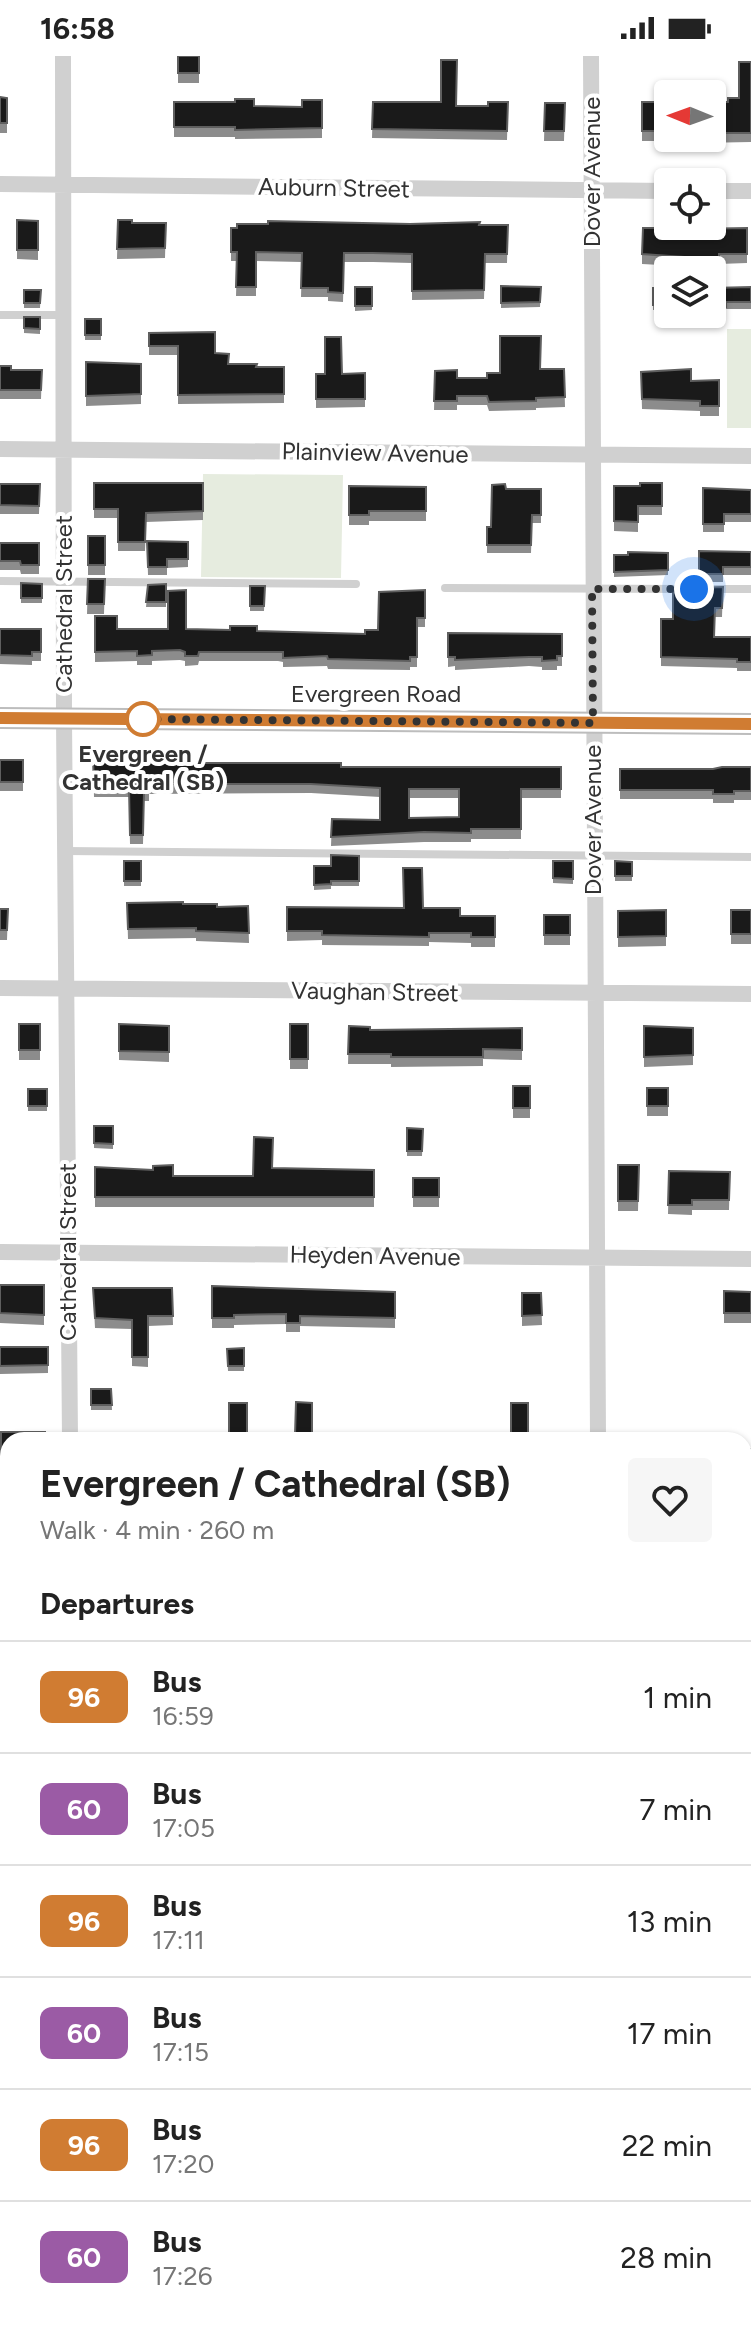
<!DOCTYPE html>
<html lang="en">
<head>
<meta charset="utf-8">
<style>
  :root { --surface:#fff; --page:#f6f6f6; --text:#222; --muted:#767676; --line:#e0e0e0 }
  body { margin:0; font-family:Figtree,sans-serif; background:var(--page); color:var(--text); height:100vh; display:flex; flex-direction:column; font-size:30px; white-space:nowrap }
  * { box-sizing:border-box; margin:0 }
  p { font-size:26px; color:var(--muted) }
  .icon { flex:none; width:44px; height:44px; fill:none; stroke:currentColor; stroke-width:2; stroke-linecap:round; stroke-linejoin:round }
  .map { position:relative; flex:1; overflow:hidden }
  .panel { position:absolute; left:0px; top:1376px; width:752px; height:896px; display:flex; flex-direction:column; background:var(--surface); border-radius:24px 24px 0 0; box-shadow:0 2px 6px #0004 }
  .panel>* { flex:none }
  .badge { padding:0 16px; border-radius:12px; font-size:28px; line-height:52px }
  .needle { width:52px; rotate:271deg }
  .fabs { position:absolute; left:654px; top:24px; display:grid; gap:16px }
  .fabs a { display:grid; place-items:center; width:72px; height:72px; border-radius:8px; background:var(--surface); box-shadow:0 2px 6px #0004; font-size:40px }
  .you { position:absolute; width:40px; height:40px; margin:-20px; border:6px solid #fff; border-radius:50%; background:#1a73e8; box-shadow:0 0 0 12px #1a73e833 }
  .map>.badge { position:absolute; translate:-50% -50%; box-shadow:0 0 0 4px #fff }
  h2 { padding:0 40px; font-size:30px; line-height:72px }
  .round { display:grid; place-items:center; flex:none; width:84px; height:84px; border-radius:8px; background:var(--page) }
  .summary { display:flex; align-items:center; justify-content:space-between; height:136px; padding:0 40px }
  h1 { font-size:38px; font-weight:700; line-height:60px }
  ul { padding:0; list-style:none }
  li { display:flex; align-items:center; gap:24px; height:112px; padding:0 40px; border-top:2px solid var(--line) }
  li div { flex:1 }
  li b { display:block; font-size:30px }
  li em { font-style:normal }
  li .badge { min-width:88px; font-weight:700; text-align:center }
  .status { display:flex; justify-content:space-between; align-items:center; height:56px; padding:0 40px; background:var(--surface); direction:ltr }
  .status svg { height:22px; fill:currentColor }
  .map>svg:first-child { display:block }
  .green { fill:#e6ecdf }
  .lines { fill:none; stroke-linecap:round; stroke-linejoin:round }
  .lane { stroke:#d0d0d0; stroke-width:8 }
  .street { stroke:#d0d0d0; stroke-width:16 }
  .secondary { stroke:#bdbdbd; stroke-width:22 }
  .wall { fill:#8c8c8c; fill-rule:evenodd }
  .building { fill:#1a1a1a; stroke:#5f5f5f; stroke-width:2; fill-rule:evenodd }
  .line-casing { stroke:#fff; stroke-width:18 }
  .line { stroke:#d07c32; stroke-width:12 }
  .walk { stroke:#333; stroke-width:8; stroke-dasharray:0 14.4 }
  .stop-dot { fill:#fff; stroke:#d07c32; stroke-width:4 }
  .labels { text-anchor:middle; stroke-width:8; stroke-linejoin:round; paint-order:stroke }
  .street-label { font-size:24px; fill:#333; stroke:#fff }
  .stop-label { font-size:24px; font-weight:bold; fill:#333; stroke:#fff }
</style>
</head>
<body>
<div class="status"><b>16:58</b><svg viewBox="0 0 49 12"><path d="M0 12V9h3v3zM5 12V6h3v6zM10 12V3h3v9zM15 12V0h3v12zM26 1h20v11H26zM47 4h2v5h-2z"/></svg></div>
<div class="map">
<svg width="751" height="2272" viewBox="0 0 751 2272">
  <rect width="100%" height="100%" fill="#fff"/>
  <path class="green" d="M727 273H751V372H727Z
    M203 418 343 419 341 522 201 521Z"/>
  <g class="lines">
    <path class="lane" d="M0 259H63
      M0 525 356 528
      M445 532 690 533
      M712 533H751
      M65 795 751 801"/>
    <path class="street" d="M63 0 64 662 70 1384
      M591 0 598 1384
      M0 128 668 135
      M712 135H751
      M0 393 751 400
      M0 932 751 938
      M0 1196 751 1203
      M0 1463H8
      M744 1470H751
      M0 1736H8
      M744 1737H751
      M0 2008H8
      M744 2008H751
      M78 2264V2272
      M607 2264V2272
      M538 2272H592
      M699 2272 751 2271"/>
    <path class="secondary" d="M0 662 751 668"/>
  </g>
  <path class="wall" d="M178 0H199V27H178Z
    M751 6V86L699 87V82H712V46H728L739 42Z
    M0 41 7 42V77H0Z
    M322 44V82L235 83V81H174V46L254 50 302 51Z
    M373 46 456 50H488L508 46 507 84 372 82Z
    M642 46H662V85H642Z
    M545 47H565L564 85H544Z
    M17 164 38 165V204L17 203Z
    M118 164 132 167H166L165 202 117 203Z
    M410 168 508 169 507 207H485L484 243 412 244V207L373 206H344L343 246 328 245V241H301L302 206 256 205V240H236L237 205H231V172Z
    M686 171 691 173 747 172V207L719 208V210L699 211 642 208V198Z
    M501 230 541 231 540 251 501 252Z
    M355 231H372V254L355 255Z
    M751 231V253H726V258L712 257V232Z
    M653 232H668V253L653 254Z
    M24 234H41L40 252H24Z
    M24 261H40V278L24 277Z
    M85 263H101V284H85Z
    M149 277 215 297 229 308 256 311H284V347L178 348V299H149Z
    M86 306 141 308V348L86 350Z
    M0 310 11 314H42L41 343H0Z
    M540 313H564L565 351 536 352V354L489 355 487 349H457V354H434L435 315 457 322H487L500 317Z
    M641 316 691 325 719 324V360H700V355L642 353Z
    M365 317V351L316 352V318Z
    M94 427H203V464L146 466 145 495H118V462H94Z
    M662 427V459H638V476L614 475V430H640Z
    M0 428H40L39 458H0Z
    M349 430 426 431V465H369V469H349Z
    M703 432 751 434V466H724V476H703Z
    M506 433H541V467H532L531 497H487V471H491Z
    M88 480H105V519H88Z
    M147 485 188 486V511L167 512V519H148Z
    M0 487H39V518H21L20 514H0Z
    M699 495 751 496V519H723V526H699Z
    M668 497V519L614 521V499Z
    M88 523H105L104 558H87Z
    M21 527 42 528V547H21Z
    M166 528V551H146L148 529Z
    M250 530H265L264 555H250Z
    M723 531 722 561H715V581H751V615H737V612L661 610V563H673Z
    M425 534V571H417V611H410V614L328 613 327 610 283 611V606L278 605H199L198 609 185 610V605L180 604 152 605V609H137V605L95 606V560L117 573 257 575 365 578 378 574Z
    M0 573H41V605H32V609L0 608Z
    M448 577 562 578V610H557V614H542V611L529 610 455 614V610L448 611Z
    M93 702 149 707 341 711H561V742H521V783H471V786H424L331 790 332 763 380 764V741L311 737 149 738V745H144L143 788H130L129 741H94ZM409 742H459V761L409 762Z
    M0 704H23V735H0Z
    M751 711V744H734V747H713V743H620V713H713Z
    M359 800V830H331V833L314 834V810H331Z
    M124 805H141V830H124Z
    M553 805H573V828L553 827Z
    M615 805 632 806V825H615Z
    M127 847 183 848 217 851 248 850 249 887 196 885V882L128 883Z
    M287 851 423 852 460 860H495V891H471V887L429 886V890L322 889V884L287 885Z
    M0 853H8L7 884H0Z
    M666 854V890L618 891V855Z
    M731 854H751V888H731Z
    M544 859H570V889H544Z
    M19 968H40V1004H19Z
    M119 968 169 970V1006L119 1004Z
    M290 968H308V1013H290Z
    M349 970 370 974 522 972V1004L483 1003V1010L391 1011V1008H348Z
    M644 970 693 972V1009L644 1011Z
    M513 1030H530V1062H513Z
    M647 1032H668V1060H647Z
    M28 1033H47V1055H28Z
    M94 1070H113V1093L94 1092Z
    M407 1072 423 1073 422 1100H407Z
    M618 1109H639L638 1155H618Z
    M95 1111 173 1120H253L272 1112 374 1114V1151H95Z
    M669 1115 730 1116 729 1154H692V1159L668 1158Z
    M413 1122H439V1151H413Z
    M0 1229H44V1269L0 1267Z
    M212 1230 395 1236V1272L300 1270V1276H286V1268L234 1269V1272H212Z
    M93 1232H172L173 1269 148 1270V1311L132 1310V1273L95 1272Z
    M724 1235 751 1236V1267H724Z
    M522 1237H541L542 1269 522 1270Z
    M0 1291H48V1317L0 1318Z
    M244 1292V1315H228L227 1293Z
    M91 1333H111L112 1354H91Z
    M1 1376 8 1384V1414H1Z
    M746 1393H751V1423H746Z
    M0 1499H8V1527H0Z
    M744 1504H751V1542H744Z
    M0 1594H8V1624H0Z
    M744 1654H751V1694H744Z
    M0 1655H8V1693H0Z
    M744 1771H751V1812H744Z
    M0 1775H5V1843H0Z
    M0 1883 6 1906H8V1950H0Z
    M751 1895V1959H744V1896Z
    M0 2043H8V2073H0Z
    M751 2044V2086L744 2085V2045Z
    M8 2142V2169H0V2143Z
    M751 2157V2222H744V2158Z
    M0 2193H8V2224H0Z"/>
  <path class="building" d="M178 0H199V17H178Z
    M441 4H457L456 50H488V46H508L507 75 372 73 373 46H441Z
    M739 6H751V77H712V46H728V42H739Z
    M0 41 7 42V67H0Z
    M235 43H254V50L302 51V44H322V72L235 74V71H174V46H235Z
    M642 46H662V75H642Z
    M545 47H565L564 75H544Z
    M17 164 38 165V194H17Z
    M118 164H132V167H166L165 192 117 193Z
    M268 165 410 168 480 166 479 169H508L507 198H485L484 234 412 235V198L373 197H344L343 237 328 236V232H301L302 197 256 196V231H236L237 196H231V172H237V168H268Z
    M671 170H686V171L691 173 747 172V198H719V201L699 202 642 198 643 172H671Z
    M501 230 541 231 540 246 501 247Z
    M355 231H372V250H355Z
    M751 231V246H726V251L712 250V232Z
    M653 232H668V248L653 249Z
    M24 234H41L40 247H24Z
    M24 261H40V273L24 272Z
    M85 263H101V279H85Z
    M215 276V297L229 298 228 308H257L256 311H284V338L178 339V290H149V277Z
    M500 280H541L540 313H564L565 341 536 342V345L489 346 487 340H457V345H434L435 315 457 314V322H487V317H500Z
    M325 281H341L342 318 365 317V343H316V318H325Z
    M86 306 141 308V338L86 340Z
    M0 310H11V314H42L41 334H0Z
    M691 313V325L719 324V350H700V345L642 343 641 316Z
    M94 427H203V455L146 457 145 486H118V453H94Z
    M640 427H662V450H638V466L614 465V430H640Z
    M0 428H40L39 450 0 449Z
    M505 428 506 433H541V459H532L531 489H487V471H491L492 429Z
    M349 430 426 431V455H369V459H349Z
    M703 432 751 434V458H724V468H703Z
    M88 480H105V509H88Z
    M147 485 188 486V503H167V511H148Z
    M0 487H39V509H21L20 505H0Z
    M699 495 751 496V511H723V518H699Z
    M628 496 668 497V514L614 516V499H628Z
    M88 523H105L104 548H87Z
    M21 527 42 528V542H21Z
    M166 528V546H146L148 529Z
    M250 530H265L264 550H250Z
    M723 531 722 552H715L714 581H751V606H737V603L661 601V563H673V533Z
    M186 534V573L230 574V570H257V575L365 578V574H378L379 536 425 534V562H417V601H410V605L328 603 327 600 283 602V596H199L198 600H185V596L180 594 152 595V599L137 600V595L95 596V560H117V573H168V535Z
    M0 573H41V596H32V600L0 599Z
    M448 577 562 578V600H557V604L542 605V601H529L455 604V601H448Z
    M93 702 149 707H341V711H561V733H521V773H471V777L424 776 331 781 332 763 380 764V732L311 728H149V736H144L143 779H130L129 732H94ZM409 733H459V761L409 762Z
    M0 704H23V726H0Z
    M722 711H751V735H734V738H713V734H620V713H713Z
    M331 799 359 800V825H331V828L314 829V810H331Z
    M124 805H141V825H124Z
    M553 805H573V823L553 822Z
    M615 805 632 806V820H615Z
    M403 812H422L423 852H460V860H495V881H471V877H429V881L322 879V875H287V851L404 852Z
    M183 846V848H217V851L248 850 249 877 196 875V872L128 873 127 847Z
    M0 853H8L7 874H0Z
    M666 854V880L618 881V855Z
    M731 854H751V878H731Z
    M544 859H570V879H544Z
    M19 968H40V994H19Z
    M119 968 169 970V996L119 995Z
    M290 968H308V1003H290Z
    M349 970 370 971V974L522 972V994L483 993V1001H391V998H348Z
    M644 970 693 972V999L644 1001Z
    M513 1030H530V1052H513Z
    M647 1032H668V1050H647Z
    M28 1033H47V1050H28Z
    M94 1070H113V1088L94 1087Z
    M407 1072 423 1073 422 1095H407Z
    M254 1081 273 1082 272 1112 374 1114V1141H95V1111L153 1114V1110L173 1109V1120H253Z
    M618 1109H639L638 1145H618Z
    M669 1115 730 1116 729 1144H692V1149H668Z
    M413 1122H439V1141H413Z
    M0 1229H44V1259L0 1257Z
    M212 1230 395 1236V1262L300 1260V1267H286V1258L234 1259V1262H212Z
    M93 1232H172L173 1260H148V1301H132V1264L95 1262Z
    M724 1235 751 1236V1257H724Z
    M522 1237H541L542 1259 522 1260Z
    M0 1291H48V1309L0 1310Z
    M244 1292V1310H228L227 1293Z
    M91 1333H111L112 1349H91Z
    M296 1346 312 1347V1381L347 1380 348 1384H229V1347H247V1379H295Z
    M511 1347H528V1384H511Z
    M1 1376H45V1384H8V1404H1Z
    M162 1379H201V1384H162Z
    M414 1381H437V1384H414Z
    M651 1381H672V1384H651Z
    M95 1382H118V1384H95Z
    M746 1393H751V1413H746Z
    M0 1499H8V1518H0Z
    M744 1504H751V1532H744Z
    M0 1594H8V1614H0Z
    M744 1654H751V1684H744Z
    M0 1655H8V1684H0Z
    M744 1771H751V1802H744Z
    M0 1775H5V1829H0Z
    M0 1883H5L6 1906H8V1936H0Z
    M751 1895V1949H744V1896Z
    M0 2043H8V2064H0Z
    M751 2044V2076H744V2045Z
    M8 2142V2159H0V2143Z
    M751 2157V2213H744V2158Z
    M0 2193H8V2215H0Z"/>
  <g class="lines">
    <g class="line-casing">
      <path id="line" d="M0 662 751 668"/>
    </g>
    <use href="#line" class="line"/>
    <path class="walk" d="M143 663 593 667 592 533H694"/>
  </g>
  <circle class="stop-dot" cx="143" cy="663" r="16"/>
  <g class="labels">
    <g class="street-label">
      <text transform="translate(592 116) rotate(-90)" y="8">Dover Avenue</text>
      <text transform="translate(334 132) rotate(1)" y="8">Auburn Street</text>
      <text transform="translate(375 397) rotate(1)" y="8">Plainview Avenue</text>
      <text transform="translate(64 548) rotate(-90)" y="8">Cathedral Street</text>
      <text x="376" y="646">Evergreen Road</text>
      <text transform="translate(593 764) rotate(-90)" y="8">Dover Avenue</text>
      <text transform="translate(375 936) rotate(1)" y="8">Vaughan Street</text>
      <text transform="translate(68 1196) rotate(-90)" y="8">Cathedral Street</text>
      <text transform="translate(375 1200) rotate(1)" y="8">Heyden Avenue</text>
    </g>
    <g class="stop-label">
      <text x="143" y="706">Evergreen /<tspan x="143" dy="28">Cathedral (SB)</tspan></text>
    </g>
  </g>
</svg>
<div class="fabs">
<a><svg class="needle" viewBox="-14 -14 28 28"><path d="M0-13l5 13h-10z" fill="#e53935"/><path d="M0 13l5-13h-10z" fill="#767676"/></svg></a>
<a><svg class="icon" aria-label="locate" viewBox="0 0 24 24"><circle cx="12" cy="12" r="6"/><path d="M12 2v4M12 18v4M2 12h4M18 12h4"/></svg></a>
<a><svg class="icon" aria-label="layers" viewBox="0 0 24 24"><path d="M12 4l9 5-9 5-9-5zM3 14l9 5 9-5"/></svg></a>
</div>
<div class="you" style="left:694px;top:533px"></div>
<section class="panel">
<div class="summary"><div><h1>Evergreen / Cathedral (SB)</h1><p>Walk · 4 min · 260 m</p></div><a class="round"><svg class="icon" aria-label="heart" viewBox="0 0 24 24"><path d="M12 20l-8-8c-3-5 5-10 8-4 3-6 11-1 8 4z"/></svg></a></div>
<h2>Departures</h2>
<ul>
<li><span class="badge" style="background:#d07c32;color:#fff">96</span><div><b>Bus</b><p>16:59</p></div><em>1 min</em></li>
<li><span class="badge" style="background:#9b5ba5;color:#fff">60</span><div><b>Bus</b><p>17:05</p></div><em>7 min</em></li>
<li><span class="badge" style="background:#d07c32;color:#fff">96</span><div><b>Bus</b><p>17:11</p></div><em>13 min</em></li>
<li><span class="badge" style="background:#9b5ba5;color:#fff">60</span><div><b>Bus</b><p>17:15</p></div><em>17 min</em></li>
<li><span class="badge" style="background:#d07c32;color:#fff">96</span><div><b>Bus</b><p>17:20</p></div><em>22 min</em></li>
<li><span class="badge" style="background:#9b5ba5;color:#fff">60</span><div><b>Bus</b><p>17:26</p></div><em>28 min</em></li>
</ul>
</section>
</div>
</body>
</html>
